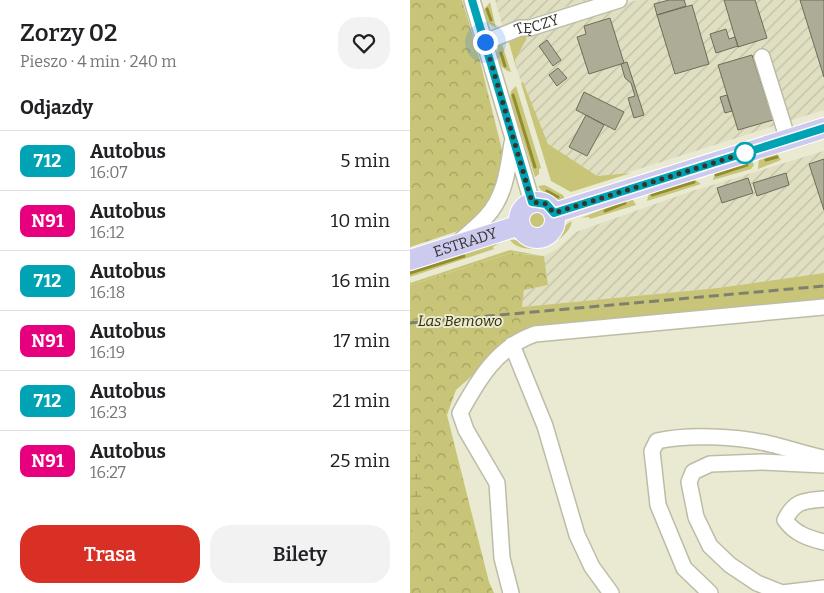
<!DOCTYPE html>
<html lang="pl">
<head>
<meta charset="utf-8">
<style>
  :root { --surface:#fff; --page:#f2f2f2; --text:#202124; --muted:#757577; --line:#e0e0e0; --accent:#d93025 }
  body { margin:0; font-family:Bitter,serif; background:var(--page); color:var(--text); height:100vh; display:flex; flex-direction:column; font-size:19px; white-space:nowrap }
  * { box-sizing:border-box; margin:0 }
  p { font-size:16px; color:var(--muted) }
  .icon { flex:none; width:28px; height:28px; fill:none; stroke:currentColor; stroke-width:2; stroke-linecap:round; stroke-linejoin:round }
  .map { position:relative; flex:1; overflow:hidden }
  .panel { display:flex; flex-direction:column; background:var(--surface); width:410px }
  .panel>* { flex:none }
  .badge { padding:0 10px; border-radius:8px; font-size:18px; line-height:32px }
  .you { position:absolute; width:25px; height:25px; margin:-12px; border:4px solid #fff; border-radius:50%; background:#1a73e8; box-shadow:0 0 0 8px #1a73e833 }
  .map>.badge { position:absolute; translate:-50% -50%; box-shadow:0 0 0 2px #fff }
  h2 { padding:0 20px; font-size:19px; line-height:45px }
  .round { display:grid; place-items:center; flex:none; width:52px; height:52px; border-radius:20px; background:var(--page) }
  .head { display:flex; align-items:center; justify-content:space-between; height:85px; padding:0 20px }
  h1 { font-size:24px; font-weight:600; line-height:38px }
  .cta { display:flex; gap:10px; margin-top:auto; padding:10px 20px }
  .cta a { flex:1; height:58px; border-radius:20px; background:var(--accent); color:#fff; font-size:20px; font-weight:600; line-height:58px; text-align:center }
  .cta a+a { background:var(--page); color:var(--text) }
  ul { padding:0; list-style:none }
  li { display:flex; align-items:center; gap:15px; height:60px; padding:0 20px; border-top:1px solid var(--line) }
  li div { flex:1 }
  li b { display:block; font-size:19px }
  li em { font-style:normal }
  li .badge { min-width:55px; font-weight:700; text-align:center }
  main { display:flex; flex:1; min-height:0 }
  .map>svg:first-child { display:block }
  .industrial { fill:url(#industrial-furrows) }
  .green { fill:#c8c578 }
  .forest { fill:url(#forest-crowns) }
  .wetland { fill:url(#wetland-marsh) }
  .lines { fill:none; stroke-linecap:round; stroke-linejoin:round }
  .stream { stroke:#938e2d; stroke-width:3 }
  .building { fill:#adad97; stroke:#6d6d58 }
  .minor-casing { stroke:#bdbda7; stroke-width:18 }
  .major-casing { stroke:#fff; stroke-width:22 }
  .minor { stroke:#fff; stroke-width:15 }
  .major { stroke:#cdcaf0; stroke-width:20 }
  .rail { stroke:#808071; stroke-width:3; stroke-dasharray:10 5; stroke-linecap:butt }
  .line-casing { stroke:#fff; stroke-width:11 }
  .line { stroke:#00a3b4; stroke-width:8 }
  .walk { stroke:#34342b; stroke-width:5; stroke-dasharray:0 9 }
  .stop-dot { fill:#fff; stroke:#00a3b4; stroke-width:2.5 }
  .labels { text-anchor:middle; stroke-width:4; stroke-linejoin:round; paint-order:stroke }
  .street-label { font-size:15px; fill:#34342b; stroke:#eaead3 }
  .park-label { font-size:15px; font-style:italic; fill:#2f2d03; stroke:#eaead3 }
</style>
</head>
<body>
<main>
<section class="panel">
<div class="head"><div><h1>Zorzy 02</h1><p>Pieszo · 4 min · 240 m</p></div><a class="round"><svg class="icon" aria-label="heart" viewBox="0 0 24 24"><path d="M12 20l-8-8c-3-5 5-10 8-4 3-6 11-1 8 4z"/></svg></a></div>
<h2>Odjazdy</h2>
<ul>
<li><span class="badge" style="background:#00a3b4;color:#fff">712</span><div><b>Autobus</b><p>16:07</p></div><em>5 min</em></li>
<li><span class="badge" style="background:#e6007e;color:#fff">N91</span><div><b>Autobus</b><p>16:12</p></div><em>10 min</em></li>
<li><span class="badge" style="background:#00a3b4;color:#fff">712</span><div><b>Autobus</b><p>16:18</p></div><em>16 min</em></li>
<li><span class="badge" style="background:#e6007e;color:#fff">N91</span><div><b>Autobus</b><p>16:19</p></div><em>17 min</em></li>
<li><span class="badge" style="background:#00a3b4;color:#fff">712</span><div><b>Autobus</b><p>16:23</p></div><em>21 min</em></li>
<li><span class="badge" style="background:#e6007e;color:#fff">N91</span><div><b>Autobus</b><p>16:27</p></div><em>25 min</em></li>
</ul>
<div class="cta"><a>Trasa</a><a>Bilety</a></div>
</section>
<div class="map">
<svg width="414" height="593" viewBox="0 0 414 593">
  <defs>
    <pattern id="industrial-furrows" width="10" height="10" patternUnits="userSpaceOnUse" patternTransform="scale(1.25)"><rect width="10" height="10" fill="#e0dfc1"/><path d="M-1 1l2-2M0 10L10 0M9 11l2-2" fill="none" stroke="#c1c0a6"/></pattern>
    <pattern id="forest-crowns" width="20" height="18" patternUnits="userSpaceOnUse" patternTransform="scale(1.25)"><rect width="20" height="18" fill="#c8c578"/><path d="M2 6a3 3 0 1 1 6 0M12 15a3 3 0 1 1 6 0" fill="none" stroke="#a3a163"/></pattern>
    <pattern id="wetland-marsh" width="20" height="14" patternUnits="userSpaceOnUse" patternTransform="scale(1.25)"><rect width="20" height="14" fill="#c8c578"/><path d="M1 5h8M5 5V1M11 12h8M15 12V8" fill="none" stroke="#a3a163"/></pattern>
  </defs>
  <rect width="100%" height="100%" fill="#eaead3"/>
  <path class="industrial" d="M85 0H177L93 27Z
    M227 0H414V110L160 191 141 180 98 40Z
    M414 151V273L308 288 112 307 114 290 138 285 134 256 147 249 166 232 279 192Z"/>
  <path class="green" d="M80 2 86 28 76 21 73 11Z
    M113 35 117 38 105 60 107 71 99 42 101 38Z
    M91 41 101 72C88 69 83 51 91 41Z
    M113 82 138 144 187 176 221 173 161 192 141 181 111 83Z
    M106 86 131 168 129 169V174L125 177 100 99 101 91Z
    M367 153 371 160 348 169 349 158Z
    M342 161 344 165 341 169 303 180 305 172Z
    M284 179 291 184 237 201 239 193Z
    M135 185 153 195 156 202C144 201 135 196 128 186Z
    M218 199 223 200 226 205 180 219 179 217 171 218Z
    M116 220a11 11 0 1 1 22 0a11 11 0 1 1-22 0Z
    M162 221C158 244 114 259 100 240 109 238 117 246 127 246 146 247 148 227 162 221Z
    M91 242 83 247 84 249 0 277V268Z
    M100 250 128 255 101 253 0 285V283Z
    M414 273V301L113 331 112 307 308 288Z"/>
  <path class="forest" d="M0 0H52L67 49 92 150 90 174 83 198 71 214 51 230 0 247Z
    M101 253 134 256 138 285 114 290 112 307 117 321 113 331 46 390 37 415 79 582 84 593H0V285Z"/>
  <path class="wetland" d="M0 418 17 493 0 538Z"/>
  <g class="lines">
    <path class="stream" d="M77 9 81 20
      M91 53 95 66
      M103 95 125 167
      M356 160 367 157
      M306 175 337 165
      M137 191 148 197
      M242 195 284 182
      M195 211 215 203
      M0 273 54 256"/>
  </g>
  <path class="building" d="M259 0H274L276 6 247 15 244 4Z
    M314 0H345L357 38 328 47Z
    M390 0H414V77Z
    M282 5 299 64 265 74 247 15Z
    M200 18 214 63 179 74 167 37 176 34 174 26Z
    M316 29 319 39 325 37 328 46 306 53 300 34Z
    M137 40 151 60 143 66 129 46Z
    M342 55 363 120 328 130 308 65Z
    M217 62 234 115 224 118 218 98 225 96 221 83 215 78 211 64Z
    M148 68 157 78 147 86 139 75Z
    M174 92 214 112 205 130 166 110Z
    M317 95 322 111 315 113 310 97Z
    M176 115 194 125 177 156 159 147Z
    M414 159V210L399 164Z
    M376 173 379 185 347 196 343 183Z
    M338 178 343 193 312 203 307 188Z"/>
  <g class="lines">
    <g class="minor-casing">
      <g id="minor">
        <path d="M62 0 122 202"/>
        <path id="s1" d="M75 42 110 28H120L209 0"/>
        <path d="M352 57 378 140"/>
        <path d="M47 244C56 235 67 227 76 217 95 197 98 169 102 143"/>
        <path d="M102 345 135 426 167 535 182 567 201 593"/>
        <path d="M414 465 352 462 300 464 283 472 279 482 286 517 300 546 320 565 347 583 372 593 414 588"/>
        <path d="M414 499C394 501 385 500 375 520 385 534 398 538 414 542"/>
        <path d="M101 593 92 558 87 483 56 430 50 413C68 380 87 347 125 334L414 307"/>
        <path d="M300 593 274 568 248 505 242 451 247 441C278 434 328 436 360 444 377 448 395 454 413 458"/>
      </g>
    </g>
    <g class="major-casing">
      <g id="major">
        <circle cx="127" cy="220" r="18"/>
        <path d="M144 213 414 128"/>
        <path id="s2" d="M0 260 110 225"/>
      </g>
    </g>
    <use href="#minor" class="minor"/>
    <use href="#major" class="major"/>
    <path class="rail" d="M0 323 414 286"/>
  </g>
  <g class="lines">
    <g class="line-casing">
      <path id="line" d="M62 0 122 202 136 204 144 213 414 128"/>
    </g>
    <use href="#line" class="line"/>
    <path class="walk" d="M75 42 122 202 136 204 144 213 335 153"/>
  </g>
  <circle class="stop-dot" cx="335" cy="153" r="10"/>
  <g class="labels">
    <g class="street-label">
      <text dy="5" stroke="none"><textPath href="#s1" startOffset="55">TĘCZY</textPath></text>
      <text dy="5" stroke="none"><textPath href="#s2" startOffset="58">ESTRADY</textPath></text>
    </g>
    <g class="park-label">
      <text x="50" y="326">Las Bemowo</text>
    </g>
  </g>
</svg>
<div class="you" style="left:75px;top:42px"></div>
</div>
</main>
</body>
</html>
